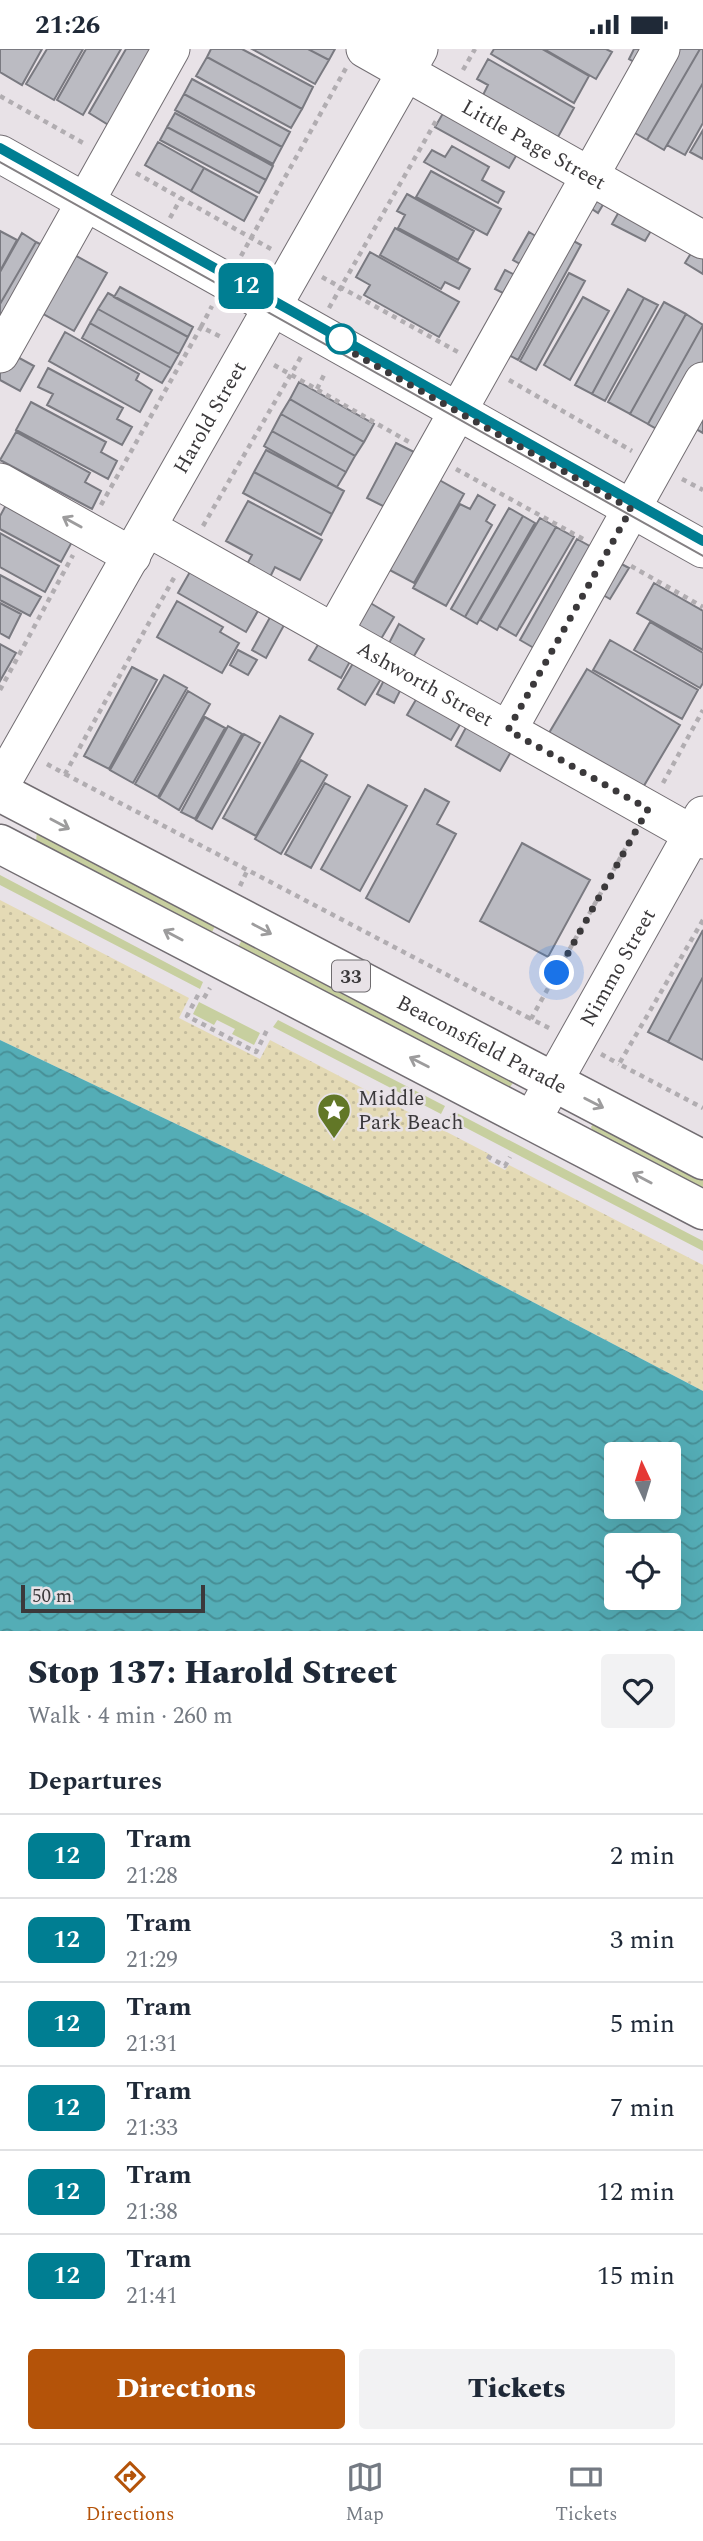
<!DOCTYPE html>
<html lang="en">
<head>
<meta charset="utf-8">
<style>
  :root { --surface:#fff; --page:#f2f2f3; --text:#1f2937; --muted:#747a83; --line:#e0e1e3; --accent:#b45309 }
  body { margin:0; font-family:Spectral,serif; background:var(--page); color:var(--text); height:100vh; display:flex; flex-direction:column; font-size:26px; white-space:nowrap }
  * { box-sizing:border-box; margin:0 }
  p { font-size:23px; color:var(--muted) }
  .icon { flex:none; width:38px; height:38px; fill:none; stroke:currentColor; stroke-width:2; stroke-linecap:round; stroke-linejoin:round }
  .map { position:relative; height:1582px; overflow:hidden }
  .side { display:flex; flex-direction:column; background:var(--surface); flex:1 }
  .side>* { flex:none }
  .badge { padding:0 14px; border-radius:10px; font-size:24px; line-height:46px }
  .needle { width:46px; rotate:356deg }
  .buttons { position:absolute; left:604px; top:1393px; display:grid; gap:14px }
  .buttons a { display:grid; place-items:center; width:77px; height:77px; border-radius:7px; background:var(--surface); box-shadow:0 7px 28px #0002; font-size:35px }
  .scale { position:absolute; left:21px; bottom:18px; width:184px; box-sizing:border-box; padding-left:7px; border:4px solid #3b393b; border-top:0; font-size:19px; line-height:24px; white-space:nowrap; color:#3b393b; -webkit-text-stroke:5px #e8e2e7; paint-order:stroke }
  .you { position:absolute; width:35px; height:35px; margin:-18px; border:5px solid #fff; border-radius:50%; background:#1a73e8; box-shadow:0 0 0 10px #1a73e833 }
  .map>.badge { position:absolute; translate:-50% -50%; box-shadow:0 0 0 4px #fff }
  h2 { padding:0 28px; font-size:26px; line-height:63px }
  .round { display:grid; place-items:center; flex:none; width:74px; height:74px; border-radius:7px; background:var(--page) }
  .overview { display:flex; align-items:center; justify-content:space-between; height:119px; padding:0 28px }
  h1 { font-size:33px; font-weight:800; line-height:52px }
  .button { display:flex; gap:14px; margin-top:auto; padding:14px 28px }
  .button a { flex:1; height:80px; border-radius:7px; background:var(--accent); color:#fff; font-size:28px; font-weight:800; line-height:80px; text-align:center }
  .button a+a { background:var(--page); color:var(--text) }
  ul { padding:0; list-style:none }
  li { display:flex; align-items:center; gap:21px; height:84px; padding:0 28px; border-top:2px solid var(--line) }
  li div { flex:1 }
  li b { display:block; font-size:26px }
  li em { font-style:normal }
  li .badge { min-width:77px; font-weight:700; text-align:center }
  .status { display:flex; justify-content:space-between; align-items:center; height:49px; padding:0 35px; background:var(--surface); direction:ltr }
  .status svg { height:19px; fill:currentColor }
  .tab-bar { display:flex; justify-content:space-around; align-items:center; height:98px; border-top:2px solid var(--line); background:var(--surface); font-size:19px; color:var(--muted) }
  .tab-bar a { display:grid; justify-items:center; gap:4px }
  .tab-bar .selected { color:var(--accent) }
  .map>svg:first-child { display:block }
  .green { fill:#c7cf9f }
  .sand { fill:url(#sand-dots) }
  .water { fill:url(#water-waves); fill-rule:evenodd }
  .building { fill:#bbbbc2; stroke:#7a7a81; stroke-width:2 }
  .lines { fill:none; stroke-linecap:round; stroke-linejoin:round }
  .minor-casing { stroke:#726d72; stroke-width:39 }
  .major-casing { stroke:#726d72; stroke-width:41 }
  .path { stroke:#b1adb1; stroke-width:4.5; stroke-dasharray:5 5; stroke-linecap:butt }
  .minor { stroke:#fff; stroke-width:37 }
  .major { stroke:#fff; stroke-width:38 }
  .tram { stroke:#848083; stroke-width:2 }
  .oneway { stroke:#9d9c9d }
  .line-casing { stroke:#fff; stroke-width:16 }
  .line { stroke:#007e92; stroke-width:10 }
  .walk { stroke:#3b393b; stroke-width:7; stroke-dasharray:0 12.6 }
  .stop-dot { fill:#fff; stroke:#007e92; stroke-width:3.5 }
  .labels { text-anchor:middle; stroke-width:5; stroke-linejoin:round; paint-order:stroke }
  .shield { fill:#e8e2e7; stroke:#6f6c6f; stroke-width:2 }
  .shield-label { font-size:19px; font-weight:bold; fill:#3b393b }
  .street-label { font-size:21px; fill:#3b393b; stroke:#e8e2e7 }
  .poi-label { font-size:21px; fill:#3b393b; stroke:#e8e2e7; text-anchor:start }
</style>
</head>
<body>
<div class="status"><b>21:26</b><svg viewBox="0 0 49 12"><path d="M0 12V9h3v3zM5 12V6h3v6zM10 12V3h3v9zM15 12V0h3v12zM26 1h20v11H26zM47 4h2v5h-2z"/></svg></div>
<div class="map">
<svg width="703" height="1582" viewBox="0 0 703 1582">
  <defs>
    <pattern id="sand-dots" width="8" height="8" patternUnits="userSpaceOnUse" patternTransform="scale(1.75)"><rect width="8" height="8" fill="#e4dab5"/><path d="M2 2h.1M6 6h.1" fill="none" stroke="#c4bc9d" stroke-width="1.8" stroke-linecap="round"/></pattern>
    <pattern id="water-waves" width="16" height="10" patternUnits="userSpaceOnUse" patternTransform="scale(1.75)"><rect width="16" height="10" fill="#54adb6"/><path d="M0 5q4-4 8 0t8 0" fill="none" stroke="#478e95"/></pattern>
  </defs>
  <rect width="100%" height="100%" fill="#e8e2e7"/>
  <path class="green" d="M37 782 217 873 212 883 36 793Z
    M0 826 203 933 200 940 0 836Z
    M244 887 515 1031 510 1038 500 1035 238 898Z
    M199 953 260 984 254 996 232 985 235 980 217 971 214 976 193 965Z
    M278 971 445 1057 441 1065 273 978Z
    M453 1062 703 1192V1202L449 1070Z
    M594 1073 703 1125V1140L593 1083 591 1078Z"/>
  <path class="sand" d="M0 851 189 949 179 969 260 1010 270 991 491 1106 488 1112 505 1121 509 1116 703 1216V1342L359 1162 0 991Z"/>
  <path class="water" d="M0 991 359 1162 703 1342V1582H0ZM616 1405H668V1458H616ZM616 1496H668V1549H616Z"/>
  <path class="building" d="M0 0H42L22 36 0 23Z
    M47 0H83L54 51 26 35Z
    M86 0H121L83 66 57 51Z
    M126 0H169L120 83 89 64Z
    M211 0H242L313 38 302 60 207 8Z
    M252 0H308L329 11 315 35Z
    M308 0H335L329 11Z
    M494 0H542L589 27 574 54 491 5Z
    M544 0H606L612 3 596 30Z
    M634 0H645V19L629 10Z
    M673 0H700L647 91 628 80Z
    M700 0H703V34L664 101 647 91Z
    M207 8 302 60 291 79 196 27Z
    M488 10 574 59 558 88 483 46 488 36 477 30Z
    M192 30 290 83 282 98 184 45Z
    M703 34V74L685 106 667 96Z
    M184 45 282 98 273 115 175 61Z
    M449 54 523 95 509 119 435 78Z
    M175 64 273 117 266 131 167 78Z
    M167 78 266 131 259 144 160 91Z
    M703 81V110L690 103Z
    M158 93 204 119 191 142 145 116Z
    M452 97 489 118 482 131 504 143 498 154 424 113 432 101 445 108Z
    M204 119 257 148 244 172 191 142Z
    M431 122 501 160 487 186 416 148Z
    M610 144 598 164 583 154Z
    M407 145 474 182 458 211 398 179 405 166 397 162Z
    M625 152 658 170 645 192 612 175Z
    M395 179 470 220 459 240 445 233 441 240 380 206Z
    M0 182 17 191 0 222Z
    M529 183 544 192 529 220 513 211Z
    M22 184 36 193 0 255V223Z
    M566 188 581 196 518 311 503 303Z
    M36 193 52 201 0 283V255Z
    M696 196 703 200V225L685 214Z
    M370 203 459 253 439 288 364 246 370 236 356 228Z
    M71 204 107 224 74 282 38 262Z
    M505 221 521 229 511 248 495 240Z
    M569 224 585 232 536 321 520 312Z
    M120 238 193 278 188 288 114 248Z
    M628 240 644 249 592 345 575 336Z
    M108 244 188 288 179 305 98 260Z
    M583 248 609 262 570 331 544 316Z
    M644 249 658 256 605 352 592 345Z
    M664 253 686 265 630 365 608 353Z
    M98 260 179 305 171 319 90 274Z
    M686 265 703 276 648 375 630 365Z
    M90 274 171 319 162 334 82 289Z
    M703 276V324L669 387 648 375Z
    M65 283 139 325 136 331 152 341 140 363 49 312Z
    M10 304 34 317 20 342 0 331V323Z
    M48 319 123 359 117 370 132 378 122 396 47 356 53 345 38 338Z
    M299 333 374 375 364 393 290 350Z
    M290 350 364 393 355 407 281 365Z
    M31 353 106 393 101 403 117 412 108 430 16 381Z
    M703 359V384L689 376Z
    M281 365 355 407 346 423 272 382Z
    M272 382 346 423 337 438 264 397Z
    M16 383 90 424 85 433 101 442 92 460 0 411Z
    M396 394 426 409 397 464 367 449Z
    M266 401 344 442 332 465 254 423Z
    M254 423 332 465 321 486 243 444Z
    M434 428 464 445 414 534 384 518Z
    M12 445 79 480 61 513 0 480V467Z
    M478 446 495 456 486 472 492 476 446 557 413 539 460 455 470 460Z
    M248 452 322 491 300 531 275 518 269 530 246 517 252 506 226 492Z
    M509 459 523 467 465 568 451 560Z
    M523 467 535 474 477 575 465 568Z
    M540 469 556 478 497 581 480 571Z
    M556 478 574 488 516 587 499 577Z
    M0 484 59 517 45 543 0 518Z
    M577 490 604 505 546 606 520 591Z
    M614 511 629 519 610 550 596 542Z
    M195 514 263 553 246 583 178 544Z
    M0 526 41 548 30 567 0 551Z
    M654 534 703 562V601L637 564Z
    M177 552 223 578 220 583 239 594 222 624 157 588Z
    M367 552 394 568 378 595 351 579Z
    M0 554 21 565 9 589 0 584Z
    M274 561 288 569 266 609 252 601Z
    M650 573 703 604V634L700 639 634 601Z
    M399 575 424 590 411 612 387 598Z
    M322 589 353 607 341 629 309 611Z
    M610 591 698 641 682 670 593 621Z
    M0 595 16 604 0 632Z
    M238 601 257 611 248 626 230 616Z
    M356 609 384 625 365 656 338 640Z
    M132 618 157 631 109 720 84 707Z
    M587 620 680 676 642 740 549 684Z
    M387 625 404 634 394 654 377 645Z
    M164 626 187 639 133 734 110 721Z
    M188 642 210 655 158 748 135 735Z
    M421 642 465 667 451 691 407 666Z
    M280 667 313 685 256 787 223 769Z
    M205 668 225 679 179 761 159 749Z
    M471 669 516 694 500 722 456 697Z
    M228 677 242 685 195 770 181 763Z
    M244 685 260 694 212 780 196 771Z
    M301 711 327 726 281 805 255 790Z
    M325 734 350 748 311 819 285 805Z
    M368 736 407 757 360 842 321 820Z
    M425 740 449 753 437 775 456 785 409 873 366 849Z
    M522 794 590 831 548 908 480 872Z
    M703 881V928L668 993 648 983Z
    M703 928V1011L668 993Z"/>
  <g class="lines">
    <g class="minor-casing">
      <g id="minor">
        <path id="s1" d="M365 0 703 191"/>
        <path d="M0 105 703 500"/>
        <path d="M0 305 171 0"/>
        <path d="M0 433 132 507"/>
        <path id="s2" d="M148 479 703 791"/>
        <path d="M334 583 661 0"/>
        <path d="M508 681 703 332"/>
        <path id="s3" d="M0 737 419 0"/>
        <path id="s4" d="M532 1071 703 766"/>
      </g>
    </g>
    <g class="major-casing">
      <g id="major">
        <path id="s5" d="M0 743 703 1111"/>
        <path d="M0 795 703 1161"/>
      </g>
    </g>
    <path class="path" d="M463 21 475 0
      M0 47 85 95
      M136 124 271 200
      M170 169 181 149
      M241 207 346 19
      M322 228 458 303
      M329 259 436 72
      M201 278 212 257
      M274 316 409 393
      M509 331 632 402
      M317 340 326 322
      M456 420 583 490
      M682 430 703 441
      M101 456 201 278 223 289
      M203 477 302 306
      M631 517 703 558
      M0 641 73 506
      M47 715 65 725 175 527
      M65 725 531 970
      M663 734 703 661
      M240 837 247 822
      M703 871 619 1015 703 1059
      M198 946 187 967 256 1003 267 981
      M204 949 210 939
      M549 979 531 970 634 784
      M601 1005 619 1015
      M487 1107 505 1117 510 1108"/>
    <use href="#minor" class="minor"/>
    <use href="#major" class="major"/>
    <path class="tram" d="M0 99 703 492
      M0 113 703 507"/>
  </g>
  <defs><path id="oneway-shaft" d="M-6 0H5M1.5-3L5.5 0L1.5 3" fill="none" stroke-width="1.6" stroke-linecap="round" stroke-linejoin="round" transform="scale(1.75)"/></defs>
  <g class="oneway">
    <use href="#oneway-shaft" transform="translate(72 473) rotate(-151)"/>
    <use href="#oneway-shaft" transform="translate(60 775) rotate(28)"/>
    <use href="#oneway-shaft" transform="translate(262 880) rotate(28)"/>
    <use href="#oneway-shaft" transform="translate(173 886) rotate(-152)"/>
    <use href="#oneway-shaft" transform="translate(419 1013) rotate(-153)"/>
    <use href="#oneway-shaft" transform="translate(594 1054) rotate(27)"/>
    <use href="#oneway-shaft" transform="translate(642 1129) rotate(-152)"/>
  </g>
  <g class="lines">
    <g class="line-casing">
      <path id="line" d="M0 99 703 492"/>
    </g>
    <use href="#line" class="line"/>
    <path class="walk" d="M341 290 339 296 631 460 508 681 648 760 557 924"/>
  </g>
  <defs>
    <g id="sight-pin" transform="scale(1.75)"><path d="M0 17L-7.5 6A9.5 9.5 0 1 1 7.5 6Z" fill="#627727" stroke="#e8e2e7"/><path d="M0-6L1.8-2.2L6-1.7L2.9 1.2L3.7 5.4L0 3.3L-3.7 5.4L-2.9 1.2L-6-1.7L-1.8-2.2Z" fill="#fff"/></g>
  </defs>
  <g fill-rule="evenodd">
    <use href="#sight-pin" x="334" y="1061"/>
  </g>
  <circle class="stop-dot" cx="341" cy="290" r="14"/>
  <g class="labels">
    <rect class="shield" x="332" y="911.5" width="38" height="31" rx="5"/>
    <g class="shield-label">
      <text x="351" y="934">33</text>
    </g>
    <g class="street-label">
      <text dy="7" stroke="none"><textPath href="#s1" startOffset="194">Little Page Street</textPath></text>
      <text dy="7" stroke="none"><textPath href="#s3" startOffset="424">Harold Street</textPath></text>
      <text dy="7" stroke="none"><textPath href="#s2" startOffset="318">Ashworth Street</textPath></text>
      <text dy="7" stroke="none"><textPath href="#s4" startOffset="175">Nimmo Street</textPath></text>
      <text dy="7" stroke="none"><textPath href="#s5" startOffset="544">Beaconsfield Parade</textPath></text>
    </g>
    <g class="poi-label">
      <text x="358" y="1056">Middle<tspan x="358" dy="24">Park Beach</tspan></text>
    </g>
  </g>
</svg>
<div class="buttons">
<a><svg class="needle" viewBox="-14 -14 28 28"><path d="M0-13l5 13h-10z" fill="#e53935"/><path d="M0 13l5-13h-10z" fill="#747a83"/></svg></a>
<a><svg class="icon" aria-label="locate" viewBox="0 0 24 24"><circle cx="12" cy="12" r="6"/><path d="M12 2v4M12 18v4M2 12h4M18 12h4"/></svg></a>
</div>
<div class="scale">50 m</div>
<div class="you" style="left:557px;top:924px"></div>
<b class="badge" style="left:246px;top:237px;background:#007e92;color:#fff">12</b>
</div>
<section class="side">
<div class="overview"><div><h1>Stop 137: Harold Street</h1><p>Walk · 4 min · 260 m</p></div><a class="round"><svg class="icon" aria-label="heart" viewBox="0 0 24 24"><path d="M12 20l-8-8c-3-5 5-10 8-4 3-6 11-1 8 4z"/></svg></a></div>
<h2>Departures</h2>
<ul>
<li><span class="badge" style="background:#007e92;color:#fff">12</span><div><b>Tram</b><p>21:28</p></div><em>2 min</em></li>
<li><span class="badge" style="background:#007e92;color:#fff">12</span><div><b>Tram</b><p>21:29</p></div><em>3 min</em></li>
<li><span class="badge" style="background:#007e92;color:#fff">12</span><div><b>Tram</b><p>21:31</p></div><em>5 min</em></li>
<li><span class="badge" style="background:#007e92;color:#fff">12</span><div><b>Tram</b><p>21:33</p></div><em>7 min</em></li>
<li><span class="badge" style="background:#007e92;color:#fff">12</span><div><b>Tram</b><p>21:38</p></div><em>12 min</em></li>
<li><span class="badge" style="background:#007e92;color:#fff">12</span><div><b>Tram</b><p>21:41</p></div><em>15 min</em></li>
</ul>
<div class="button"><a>Directions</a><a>Tickets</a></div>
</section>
<nav class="tab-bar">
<a class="selected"><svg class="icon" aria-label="directions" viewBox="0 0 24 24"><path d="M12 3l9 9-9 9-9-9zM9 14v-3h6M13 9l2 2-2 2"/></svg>Directions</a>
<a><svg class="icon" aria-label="map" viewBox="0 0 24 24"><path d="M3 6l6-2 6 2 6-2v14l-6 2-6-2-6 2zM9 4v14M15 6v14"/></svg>Map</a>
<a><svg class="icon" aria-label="tickets" viewBox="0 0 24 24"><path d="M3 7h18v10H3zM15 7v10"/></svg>Tickets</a>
</nav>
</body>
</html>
